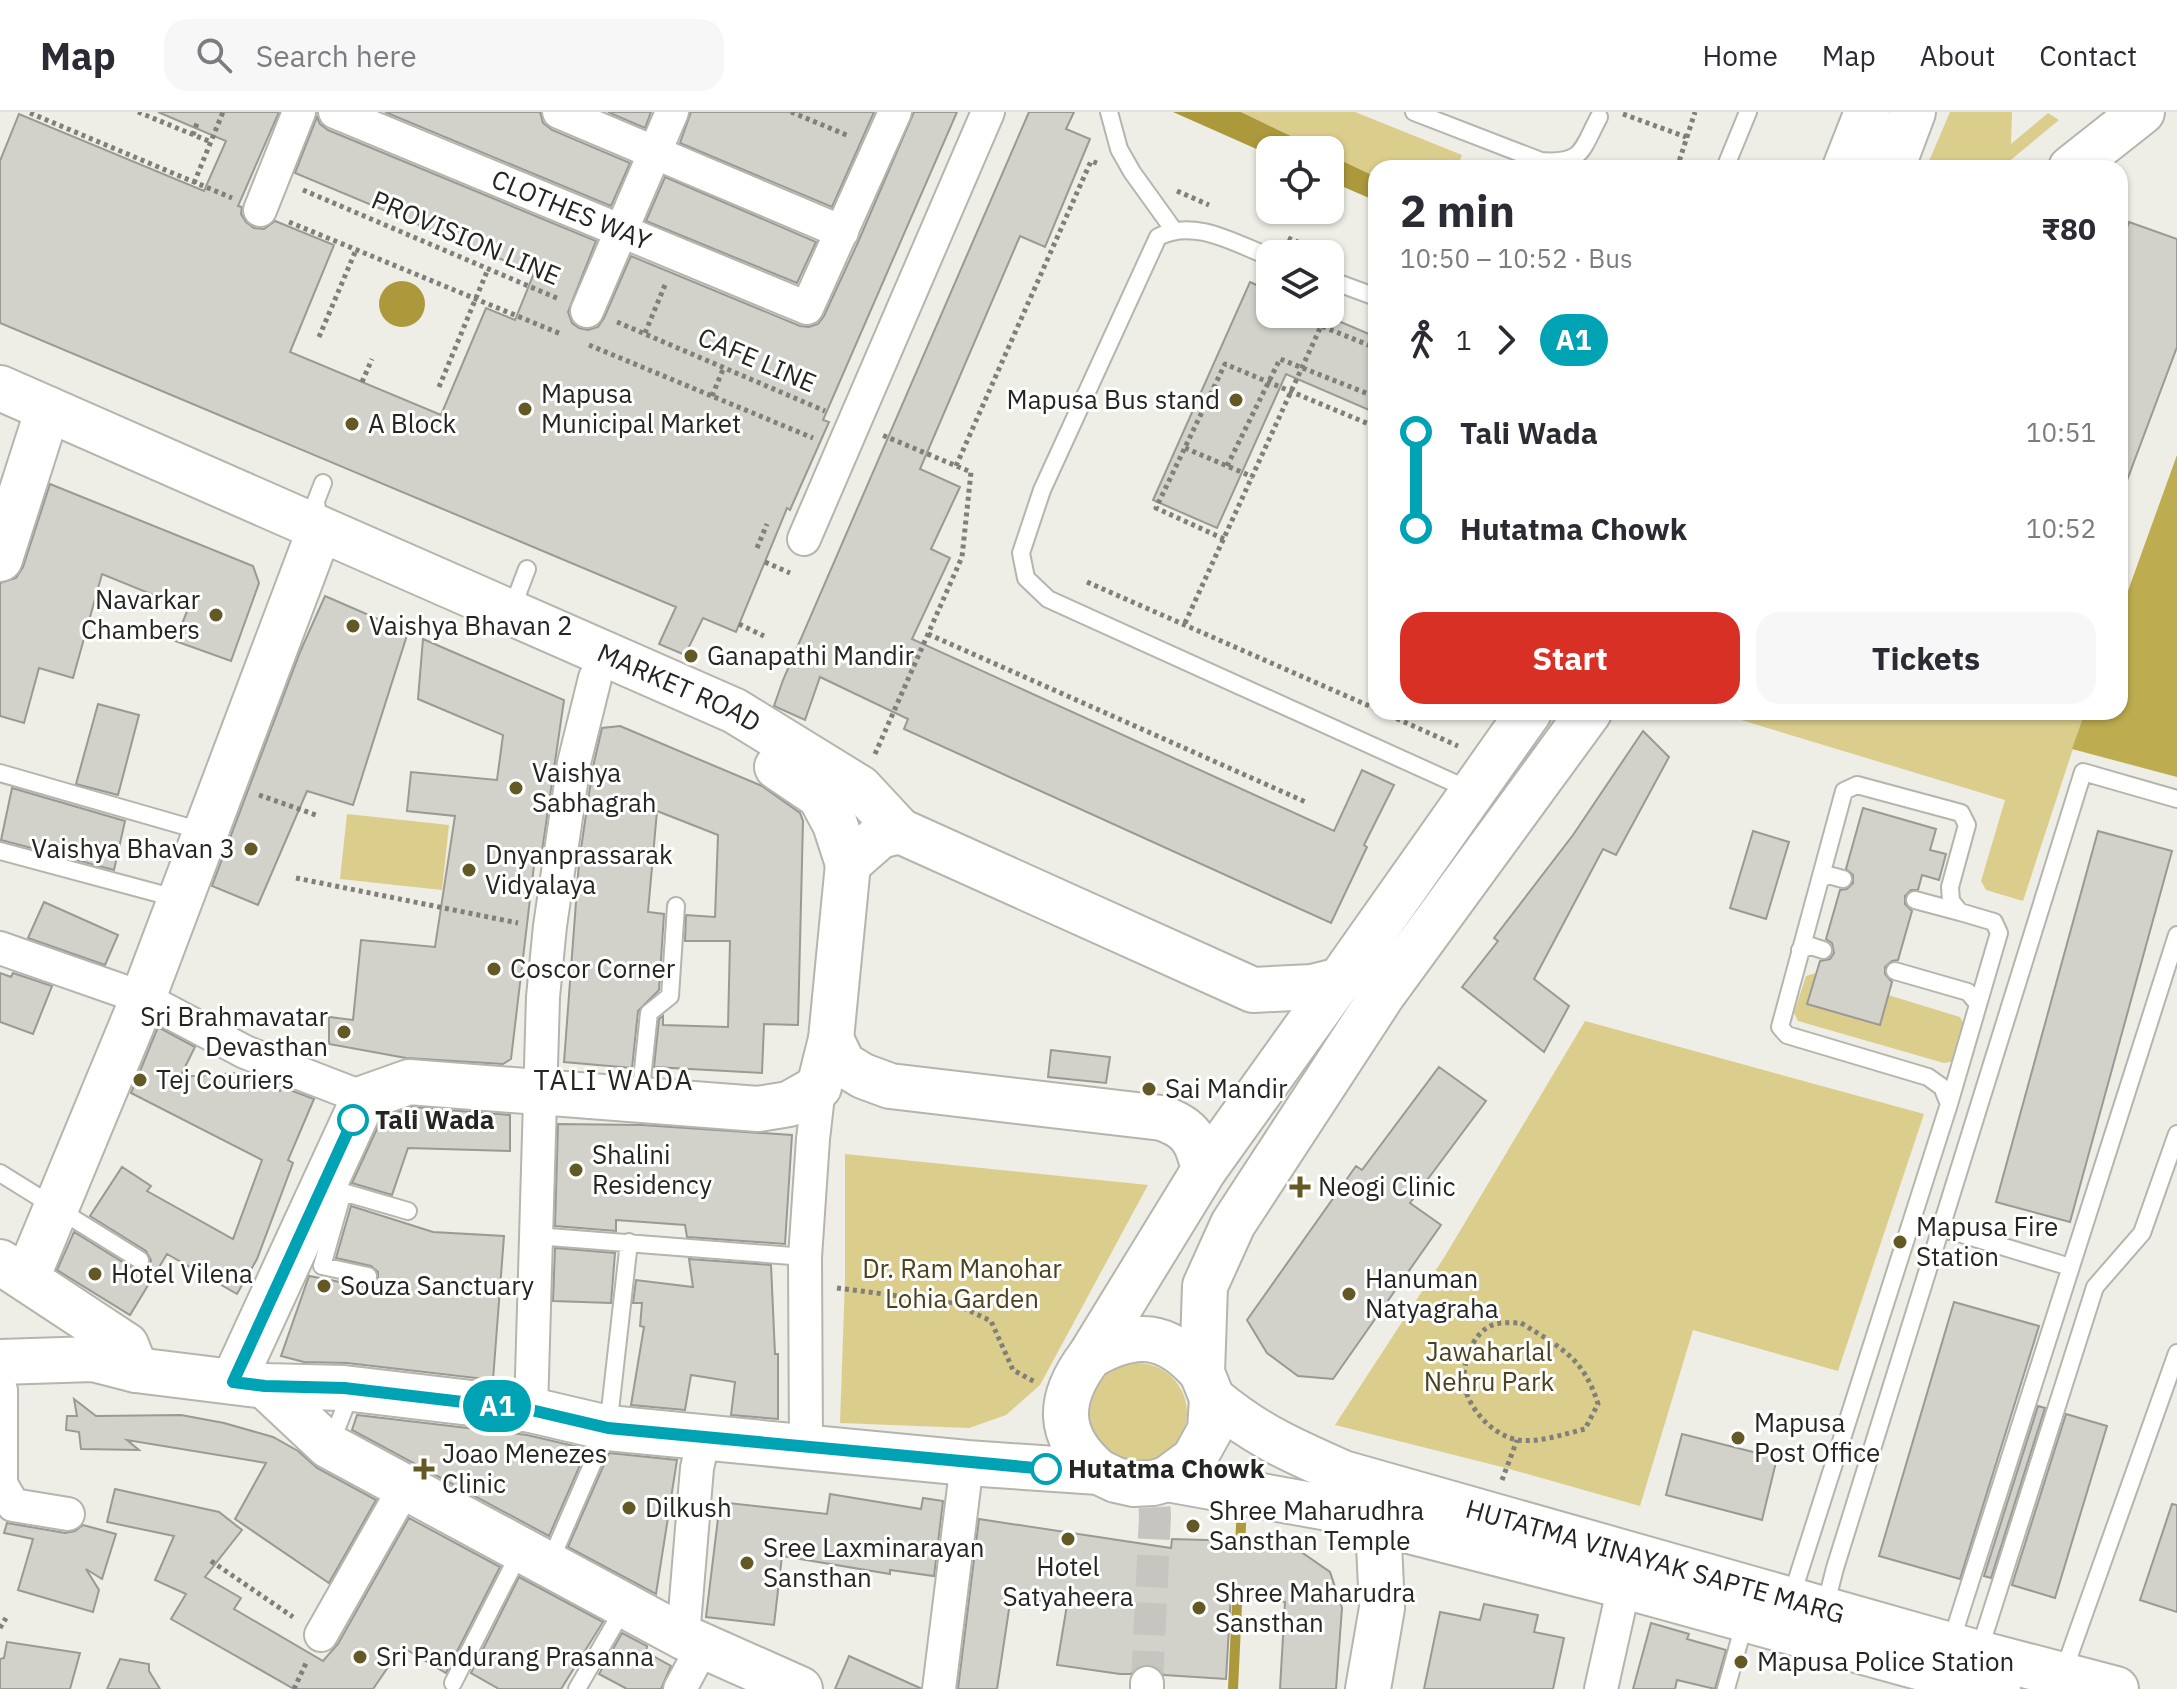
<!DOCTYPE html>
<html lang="en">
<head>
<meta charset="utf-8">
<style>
  :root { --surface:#fff; --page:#f7f7f7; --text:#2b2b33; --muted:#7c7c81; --line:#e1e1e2; --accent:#d93025 }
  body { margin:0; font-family:"IBM Plex Sans",sans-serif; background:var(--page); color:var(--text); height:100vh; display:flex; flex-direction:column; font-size:30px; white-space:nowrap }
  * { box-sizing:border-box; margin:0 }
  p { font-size:26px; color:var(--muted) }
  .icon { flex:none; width:44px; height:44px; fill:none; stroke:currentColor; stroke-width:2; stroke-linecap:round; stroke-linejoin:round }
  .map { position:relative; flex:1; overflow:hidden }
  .panel { position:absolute; left:1368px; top:48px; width:760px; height:560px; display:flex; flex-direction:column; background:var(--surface); border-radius:24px; box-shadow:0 2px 6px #0004 }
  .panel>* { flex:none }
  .badge { padding:0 16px; border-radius:26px; font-size:28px; line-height:52px }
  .buttons { position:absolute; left:1256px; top:24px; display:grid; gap:16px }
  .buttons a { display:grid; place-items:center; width:88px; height:88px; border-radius:16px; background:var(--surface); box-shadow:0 2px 6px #0004; font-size:40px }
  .map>.badge { position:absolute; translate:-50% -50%; box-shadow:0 0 0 4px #fff }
  .legs { display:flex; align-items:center; gap:12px; height:88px; padding:0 32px; font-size:26px }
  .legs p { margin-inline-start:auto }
  .head { display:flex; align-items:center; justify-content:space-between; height:136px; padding:0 32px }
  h1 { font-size:44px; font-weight:800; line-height:60px }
  .cta { display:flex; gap:16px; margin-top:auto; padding:16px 32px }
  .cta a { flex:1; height:92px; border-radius:24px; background:var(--accent); color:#fff; font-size:32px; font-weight:800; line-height:92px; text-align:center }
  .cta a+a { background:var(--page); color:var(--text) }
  ul { padding:0 32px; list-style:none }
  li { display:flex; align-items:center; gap:28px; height:96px; font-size:30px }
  li i { display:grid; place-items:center; width:12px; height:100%; margin:0 10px; background:currentColor }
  li i::after { content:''; width:20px; height:20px; margin:-10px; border:6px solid; border-radius:50%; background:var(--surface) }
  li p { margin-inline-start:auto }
  li:first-child i { background:linear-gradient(#0000 50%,currentColor 0) }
  li:last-child i { background:linear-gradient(currentColor 50%,#0000 0) }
  header { display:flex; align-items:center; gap:48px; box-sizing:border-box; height:112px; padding:0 40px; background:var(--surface); border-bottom:2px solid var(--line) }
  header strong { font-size:38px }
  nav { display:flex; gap:44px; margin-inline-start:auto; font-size:28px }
  .search { width:560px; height:72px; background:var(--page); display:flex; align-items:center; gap:20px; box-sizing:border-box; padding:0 28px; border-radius:24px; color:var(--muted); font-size:30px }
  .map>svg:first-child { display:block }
  .green { fill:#dbce8c }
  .forest { fill:#beac50 }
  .water { fill:#ab993c }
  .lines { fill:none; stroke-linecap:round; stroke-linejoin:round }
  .stream { stroke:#ab993c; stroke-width:10 }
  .building { fill:#d2d1ca; stroke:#9a9993; stroke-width:2 }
  .street-tunnel { stroke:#c6c5bf; stroke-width:32; stroke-dasharray:32 16; stroke-linecap:butt }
  .lane-casing { stroke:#b5b4ad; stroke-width:20 }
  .street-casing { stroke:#b5b4ad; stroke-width:36 }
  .secondary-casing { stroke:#b5b4ad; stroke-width:48 }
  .primary-casing { stroke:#b5b4ad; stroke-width:48 }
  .path { stroke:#807f7a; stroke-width:5; stroke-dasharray:4 4; stroke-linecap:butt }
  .lane { stroke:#fff; stroke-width:16 }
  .street { stroke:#fff; stroke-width:32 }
  .secondary { stroke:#fff; stroke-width:44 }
  .primary { stroke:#fff; stroke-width:44 }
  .line-1-casing { stroke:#fff; stroke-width:18 }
  .line-1 { stroke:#00a3b4; stroke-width:12 }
  .poi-dot { fill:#635925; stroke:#fff; stroke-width:3 }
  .stop-1-dot { fill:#fff; stroke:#00a3b4; stroke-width:4 }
  .labels { text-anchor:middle; stroke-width:6; stroke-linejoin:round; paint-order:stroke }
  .street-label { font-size:26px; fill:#252522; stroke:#fff }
  .poi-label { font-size:26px; fill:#252522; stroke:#fff; text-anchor:start }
  .stop-label { font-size:26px; font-weight:bold; fill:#252522; stroke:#fff; text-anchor:start }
  .park-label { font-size:26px; fill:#4b431c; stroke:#fff }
  .neighbourhood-label { font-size:28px; letter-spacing:2px; fill:#252522; stroke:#fff }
</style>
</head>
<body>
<header>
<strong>Map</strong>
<div class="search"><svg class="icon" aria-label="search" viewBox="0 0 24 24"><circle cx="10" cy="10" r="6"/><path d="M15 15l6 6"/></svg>Search here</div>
<nav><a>Home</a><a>Map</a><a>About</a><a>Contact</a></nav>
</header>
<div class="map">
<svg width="2177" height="1577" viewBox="0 0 2177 1577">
  <rect width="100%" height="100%" fill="#eeede6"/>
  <path class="green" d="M1241 0H1355L1462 43 1457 56H1376V65L1330 43V38H1320Z
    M1950 0H2012L2011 32 2048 1 2059 8 2001 56H1926Z
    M1742 600H2085L2023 789 1986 778 1981 769 2005 688 1738 607Z
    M347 702 449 713 442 778 340 767Z
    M1816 861 1808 893 1879 913 1888 883 1960 905 1965 914 1955 949 1944 951 1798 909 1794 901 1806 864Z
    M1585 909 1924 1002 1838 1259 1693 1218 1640 1394 1506 1356 1335 1313 1445 1144Z
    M845 1042 1148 1073 1040 1273 1006 1303 969 1316 840 1311 845 1168Z
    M1087 1301a50 50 0 1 1 100 0a50 50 0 1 1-100 0Z"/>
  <path class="forest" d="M2177 343V665L2072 637 2085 600H2120V501Z"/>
  <path class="water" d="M1173 0H1241L1320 38H1270V43Z
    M1330 43 1376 65V89L1330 69Z
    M379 192a23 23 0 1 1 46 0a23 23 0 1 1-46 0Z"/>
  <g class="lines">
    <path class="stream" d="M1240 1439 1241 1412
      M1233 1577 1238 1471"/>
  </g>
  <path class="building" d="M158 0H279L238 94 242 95 241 102 246 110 254 116 264 117 275 109 334 133 290 240 441 303 486 196 515 208 534 161 295 61 317 5 320 12 328 18 596 129 568 200 572 211 579 216 588 218 598 215 604 206 631 144 800 214 809 215 818 212 824 204 859 128 914 0H957L823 308 829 310 790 398 787 396 736 520 703 506 685 543 659 532 676 495 0 211V49L19 2 204 79 226 29Z
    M385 0H540L543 11 552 18 630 51 611 94Z
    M608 0H651L645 16Z
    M691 0H874L832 95 680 31Z
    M1029 0H1074L1066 17 1090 27 1045 135 1020 124 920 357 960 375 931 437 950 446 912 527 1334 719 1362 658 1394 673 1364 733 1367 735 1331 811 904 617 908 607 820 565 805 608 774 594 783 568Z
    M665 65 816 130 797 171 646 109Z
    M2129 110 2177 127V235L2123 379 2120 378V136Z
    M1250 170 1270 179V202H1322L1376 225V301L1286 262 1217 416 1153 388Z
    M50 372 253 454 259 471 231 549 175 529 188 497 102 462 73 566 39 556 24 611 0 604V471L16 466 23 455Z
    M325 484 408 520 353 693 307 679 258 793 212 774 300 540Z
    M423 527 564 588 541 746 535 745 511 947 503 952 406 946 329 932V905L353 908 361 828 435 835 455 704 407 699 411 660 497 668 503 623 418 587Z
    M98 592 139 603 118 683 76 672Z
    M620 614 762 674 800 701 803 709 798 913 764 912 762 961 654 955 659 907 663 904V913L728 915 730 829H685L686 803 715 805 718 723 657 699 648 800 664 802 659 878 638 899 632 956 564 950 579 750 593 655 602 616Z
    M1643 619 1669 645 1616 743 1603 737 1534 867 1569 894 1544 940 1462 875 1498 829 1494 826 1573 723Z
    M12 676 125 709 114 758 1 728Z
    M1863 696 1936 717 1930 738 1946 742 1939 768 1922 763 1918 778H1911L1905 784V792L1912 799 1898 848 1892 849 1885 855V862L1892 870 1880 913 1807 892 1820 849 1830 847 1834 841 1832 831 1826 827 1840 778 1847 777 1853 771V763L1846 757Z
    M1753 719 1789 730 1766 807 1730 796Z
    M2098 719 2172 739 2070 1110 1996 1090Z
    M44 790 118 823 105 853 28 826Z
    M0 861 11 865 13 861 52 874 33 922 0 910Z
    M158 915 195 935 180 965 237 961 280 979 282 975 314 987 288 1048 293 1051 257 1147 237 1182 167 1142 130 1203 57 1158 74 1120 134 1157 140 1159 149 1154 151 1148 146 1139 90 1104 122 1055 151 1074 147 1079 233 1127 262 1048 131 981Z
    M1051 938 1110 945 1106 971 1048 965Z
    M1439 955 1486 989 1410 1091 1441 1113 1333 1267 1298 1264 1267 1241 1247 1208 1356 1054 1362 1058Z
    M412 995 510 1003V1039L408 1036 392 1083 352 1071 382 1006Z
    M558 1012 642 1013 792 1023 785 1132 687 1125 685 1113 616 1108V1119L555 1114Z
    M351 1094 433 1120 504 1124 493 1268 347 1251 304 1250 281 1244 309 1164 366 1175 372 1174 378 1167V1160L371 1154 336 1146Z
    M555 1136 615 1141 611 1191 553 1189Z
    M689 1147 771 1153 775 1242H778V1307L731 1303 735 1270 691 1263 685 1298 631 1293 644 1215 640 1214 642 1191H633L636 1168 693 1175Z
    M1954 1190 2039 1214 1960 1467 1879 1444Z
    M74 1287 96 1304 181 1303 224 1311 273 1325 298 1339 317 1356 376 1388 329 1471 235 1407 266 1351 127 1328 139 1338 81 1337 79 1320 66 1318 67 1304H77Z
    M2038 1294 2045 1296 1991 1466 1984 1464Z
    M2066 1302 2107 1314 2055 1486 2012 1473Z
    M357 1303 527 1323 587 1337 549 1424 352 1318Z
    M1682 1322 1777 1346 1762 1408 1666 1383Z
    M609 1341 677 1348 656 1482 568 1435Z
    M115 1377 219 1400 242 1418 205 1465 241 1486 234 1497 323 1549 338 1532 409 1406 500 1455 446 1561 402 1535 373 1577H294L171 1507 186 1482 155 1468 174 1424 107 1410Z
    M830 1382 921 1397 923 1386 943 1389 934 1464 890 1458V1462L782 1444 774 1513 706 1505 720 1390 827 1402Z
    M2172 1392 2177 1393V1500L2140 1488Z
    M979 1407 1171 1436 1172 1427 1241 1429 1294 1435 1330 1460 1342 1496 1336 1577H1280L1285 1490 1231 1482 1226 1567 1164 1563 1157 1555 1148 1552 1138 1554 1131 1562H1120L1057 1553 1067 1493 1011 1484 997 1577H958Z
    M7 1411 65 1421 75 1419 83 1413 116 1422 102 1467 86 1457 99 1478 93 1500 18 1478 33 1427 4 1421Z
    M519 1465 603 1510 561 1577H499L471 1561Z
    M1484 1492 1538 1503 1534 1520 1564 1526 1553 1577H1424L1440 1500 1480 1508Z
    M1651 1511 1689 1522 1687 1527 1726 1538 1715 1577 1677 1568 1675 1577H1633Z
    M622 1521 647 1534 646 1540 671 1554 661 1577H627L599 1562Z
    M7 1530 80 1541 70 1577H0V1547L4 1546Z
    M849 1544 920 1576V1577H835Z
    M120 1547 149 1552V1559L160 1577H107Z"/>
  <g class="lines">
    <path class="street-tunnel" d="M1147 1571 1155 1404 1153 1371"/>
    <g class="lane-casing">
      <path id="lane" d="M1109 0 1119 37 1132 60 1173 117
        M1414 0 1541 49C1583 52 1581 39 1599 5
        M1725 56 1748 0
        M1270 145C1234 131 1194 106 1158 125L1042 378 1021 441 1026 466 1048 487 1472 679
        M1330 168 1376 185
        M319 412 316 389 323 371
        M511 499 527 457
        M0 661 205 720
        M0 739 179 787
        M1821 767 1828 763 1843 767
        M1915 788 1960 800
        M1800 838 1811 834 1823 838
        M1895 859 1968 880 1978 892
        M640 986 649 901 670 884 676 794
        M0 1061 140 1148
        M336 1078 408 1099
        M343 1080 322 1154 368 1164
        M1942 1116 2070 1155
        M536 1124 805 1145
        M330 1333 351 1280
        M549 1452 608 1316 629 1130
        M1791 1486 1949 992 1999 821 1994 810 1960 800 1951 789 1950 775 1967 713 1961 701 1857 673 1844 679 1780 915 1787 923 1928 965 1942 975 1949 992
        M1825 1495 1835 1456 2083 660 2177 687
        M1951 1530 2177 823
        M1979 1539 2095 1175 2142 1121 2177 1022
        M2063 1561 2177 1241
        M453 1571 520 1440
        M577 1577 624 1496
        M1726 1577 1745 1509"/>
    </g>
    <g class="street-casing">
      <g id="street">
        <path id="s1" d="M335 0 807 196 895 0"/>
        <path d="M559 0 842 120"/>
        <path d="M260 98 299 0"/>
        <path d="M587 199 672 0"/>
        <path d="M804 427 988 0"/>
        <path d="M0 836 143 886 245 940 364 986"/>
        <path d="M1 1278V1372L13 1393 68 1402"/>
        <path d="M531 1298 543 885 550 814 574 651 595 566"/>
        <path d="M806 1335 805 1145 813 1027 819 975"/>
        <path d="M321 1523 405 1375"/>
        <path d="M683 1525 697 1356 704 1325"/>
        <path d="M680 1577 703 1534"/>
        <path d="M939 1577 967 1351"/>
        <path d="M1147 1577V1571"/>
        <path d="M1601 1577 1624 1474"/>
      </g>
    </g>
    <g class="secondary-casing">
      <g id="secondary">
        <path d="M2071 56 2142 0"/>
        <path id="s2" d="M0 276 735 599 860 676 900 719"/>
        <path d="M0 447 48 297"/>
        <path d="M777 655 820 684 835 712 848 752"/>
        <path d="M831 927 843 952 863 964 890 974 1162 1006C1191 1016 1197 1028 1204 1058"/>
        <path d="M0 1150 126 1233 136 1258"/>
        <path d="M27 1166 143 886 320 417"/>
        <path d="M1090 1244C1135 1218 1167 1220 1202 1261"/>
        <path d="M265 1274 329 1334 683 1525 800 1577"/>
        <path id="s3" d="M1212 1286C1256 1323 1291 1338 1343 1361L1978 1541 2116 1577"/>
        <path d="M1099 1360C1056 1324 1057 1287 1090 1244L1204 1058 1340 868"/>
        <path d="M1167 1367 1339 1398 1378 1411 1624 1474 1998 1577"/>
        <path d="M1368 1577 1382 1496 1378 1411"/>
      </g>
    </g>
    <g class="primary-casing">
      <path id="primary" d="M1845 56 1867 0
        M1892 56 1913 0
        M0 1250 93 1247 136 1258 265 1274 344 1276 531 1298 608 1316 967 1351 1099 1360 1116 1368 1134 1372 1153 1371 1167 1367 1194 1347 1210 1318 1212 1286 1202 1261 1205 1174 1233 1112 1383 882 1589 600
        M233 1270 364 986 409 970 758 997 789 992 819 975 831 927 848 752 880 724 900 719 1253 878 1312 875 1340 868 1529 600"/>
    </g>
    <path class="path" d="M138 0 211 30
      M791 0 849 24
      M30 1 232 86
      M1623 2 1686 25
      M193 23 198 8
      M1677 56 1695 0
      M194 71 223 0
      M303 78 559 187
      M1177 79 1209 93
      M289 110 561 222
      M1288 126 1327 142
      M617 210 825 299
      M645 221 665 173
      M319 225 356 138
      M589 233 813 326
      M362 270 372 247
      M439 275 488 157
      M712 284 724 255
      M1185 336 1253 365
      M956 354 1091 49 1097 51
      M1227 354 1280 247 1376 285
      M1224 427 1156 396 1225 252 1376 315
      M757 436 767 412
      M765 450 790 461
      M1087 470 1376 597
      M1185 511 1321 214 1376 236
      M739 512 764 524
      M928 522 1308 691
      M1382 600 1458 634
      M875 642 962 445 971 360 882 323
      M259 683 316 703
      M296 766 518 811
      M837 1176 953 1191 991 1209 1013 1258 1035 1270
      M1521 1211C1560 1235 1584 1246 1598 1292L1585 1317C1564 1322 1539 1331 1518 1328 1496 1324 1476 1304 1468 1285 1457 1262 1470 1218 1496 1212 1504 1210 1513 1211 1521 1211Z
      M1502 1368 1517 1328
      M211 1449 293 1505
      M0 1516 6 1506
      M294 1577 307 1549"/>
    <use href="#lane" class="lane"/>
    <use href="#street" class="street"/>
    <use href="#secondary" class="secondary"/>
    <use href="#primary" class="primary"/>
  </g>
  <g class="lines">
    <g class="line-1-casing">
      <path id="line-1" d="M353 1008 233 1270 265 1274 344 1276 531 1298 608 1316 1046 1357"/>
    </g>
    <use href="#line-1" class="line-1"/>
  </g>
  <g class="poi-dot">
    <circle cx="1236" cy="288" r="8"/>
    <circle cx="525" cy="297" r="8"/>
    <circle cx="352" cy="312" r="8"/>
    <circle cx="216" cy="503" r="8"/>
    <circle cx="353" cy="514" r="8"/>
    <circle cx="691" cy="544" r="8"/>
    <circle cx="516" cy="676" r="8"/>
    <circle cx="251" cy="737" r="8"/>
    <circle cx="469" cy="758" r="8"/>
    <circle cx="494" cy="857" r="8"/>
    <circle cx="344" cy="920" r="8"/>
    <circle cx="140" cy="968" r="8"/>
    <circle cx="1149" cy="977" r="8"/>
    <circle cx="576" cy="1058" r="8"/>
    <path d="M1296 1063h8v8h8v8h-8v8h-8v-8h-8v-8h8z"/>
    <circle cx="1900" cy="1130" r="8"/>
    <circle cx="95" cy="1162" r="8"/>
    <circle cx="324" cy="1174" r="8"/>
    <circle cx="1349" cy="1182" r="8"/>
    <circle cx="1738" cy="1326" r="8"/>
    <path d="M420 1345h8v8h8v8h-8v8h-8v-8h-8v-8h8z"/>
    <circle cx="629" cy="1396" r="8"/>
    <circle cx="1193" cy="1414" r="8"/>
    <circle cx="1068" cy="1427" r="8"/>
    <circle cx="747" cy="1451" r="8"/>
    <circle cx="1199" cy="1496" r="8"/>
    <circle cx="360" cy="1545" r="8"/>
    <circle cx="1741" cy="1550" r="8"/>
  </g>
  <g class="stop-1-dot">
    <circle cx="353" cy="1008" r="14"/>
    <circle cx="1046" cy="1357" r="14"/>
  </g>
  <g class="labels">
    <g class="street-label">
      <text dy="9" stroke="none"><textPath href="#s1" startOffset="256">CLOTHES WAY</textPath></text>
      <text transform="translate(466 126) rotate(23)" y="9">PROVISION LINE</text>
      <text transform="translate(757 248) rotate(23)" y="9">CAFE LINE</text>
      <text dy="9" stroke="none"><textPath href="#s2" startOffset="742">MARKET ROAD</textPath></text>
      <text dy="9" stroke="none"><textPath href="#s3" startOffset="476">HUTATMA VINAYAK SAPTE MARG</textPath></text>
    </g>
    <g class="poi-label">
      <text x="541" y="291">Mapusa<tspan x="541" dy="30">Municipal Market</tspan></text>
      <text x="1220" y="297" text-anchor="end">Mapusa Bus stand</text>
      <text x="368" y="321">A Block</text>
      <text x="200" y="497" text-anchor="end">Navarkar<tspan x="200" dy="30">Chambers</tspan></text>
      <text x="369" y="523">Vaishya Bhavan 2</text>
      <text x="707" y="553">Ganapathi Mandir</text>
      <text x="532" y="670">Vaishya<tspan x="532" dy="30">Sabhagrah</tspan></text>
      <text x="235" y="746" text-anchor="end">Vaishya Bhavan 3</text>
      <text x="485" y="752">Dnyanprassarak<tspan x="485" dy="30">Vidyalaya</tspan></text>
      <text x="510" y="866">Coscor Corner</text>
      <text x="328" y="914" text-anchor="end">Sri Brahmavatar<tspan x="328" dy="30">Devasthan</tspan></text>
      <text x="156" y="977">Tej Couriers</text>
      <text x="1165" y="986">Sai Mandir</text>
      <text x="592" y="1052">Shalini<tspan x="592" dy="30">Residency</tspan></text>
      <text x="1318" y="1084">Neogi Clinic</text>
      <text x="1916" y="1124">Mapusa Fire<tspan x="1916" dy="30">Station</tspan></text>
      <text x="111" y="1171">Hotel Vilena</text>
      <text x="1365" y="1176">Hanuman<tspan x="1365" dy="30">Natyagraha</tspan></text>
      <text x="340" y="1183">Souza Sanctuary</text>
      <text x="1754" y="1320">Mapusa<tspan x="1754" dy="30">Post Office</tspan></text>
      <text x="442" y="1351">Joao Menezes<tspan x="442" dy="30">Clinic</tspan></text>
      <text x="645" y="1405">Dilkush</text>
      <text x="1209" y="1408">Shree Maharudhra<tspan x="1209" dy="30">Sansthan Temple</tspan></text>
      <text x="763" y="1445">Sree Laxminarayan<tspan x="763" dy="30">Sansthan</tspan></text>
      <text x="1068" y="1464" text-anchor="middle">Hotel<tspan x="1068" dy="30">Satyaheera</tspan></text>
      <text x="1215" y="1490">Shree Maharudra<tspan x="1215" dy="30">Sansthan</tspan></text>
      <text x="376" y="1554">Sri Pandurang Prasanna</text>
      <text x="1757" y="1559">Mapusa Police Station</text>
    </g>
    <g class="stop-label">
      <text x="375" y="1017">Tali Wada</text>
      <text x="1068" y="1366">Hutatma Chowk</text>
    </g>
    <g class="park-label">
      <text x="962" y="1166">Dr. Ram Manohar<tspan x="962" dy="30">Lohia Garden</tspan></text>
      <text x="1489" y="1249">Jawaharlal<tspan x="1489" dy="30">Nehru Park</tspan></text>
    </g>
    <g class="neighbourhood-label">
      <text x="614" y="978">TALI WADA</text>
    </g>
  </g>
</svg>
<div class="buttons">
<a><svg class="icon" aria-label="locate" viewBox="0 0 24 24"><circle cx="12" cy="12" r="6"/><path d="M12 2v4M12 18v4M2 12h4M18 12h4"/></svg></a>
<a><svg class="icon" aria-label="layers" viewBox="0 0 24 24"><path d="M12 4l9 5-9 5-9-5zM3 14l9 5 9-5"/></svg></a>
</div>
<b class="badge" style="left:497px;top:1294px;background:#00a3b4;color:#fff">A1</b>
<section class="panel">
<div class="head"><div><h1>2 min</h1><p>10:50 – 10:52 · Bus</p></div><b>₹80</b></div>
<div class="legs"><svg class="icon" aria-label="walk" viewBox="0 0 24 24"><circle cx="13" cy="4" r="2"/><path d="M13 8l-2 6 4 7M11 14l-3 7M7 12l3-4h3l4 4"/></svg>1<svg class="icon" aria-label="forward" viewBox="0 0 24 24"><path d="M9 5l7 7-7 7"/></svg><b class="badge" style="background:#00a3b4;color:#fff">A1</b></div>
<ul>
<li><i style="color:#00a3b4"></i><b>Tali Wada</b><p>10:51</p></li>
<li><i style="color:#00a3b4"></i><b>Hutatma Chowk</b><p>10:52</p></li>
</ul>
<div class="cta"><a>Start</a><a>Tickets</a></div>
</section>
</div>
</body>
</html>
